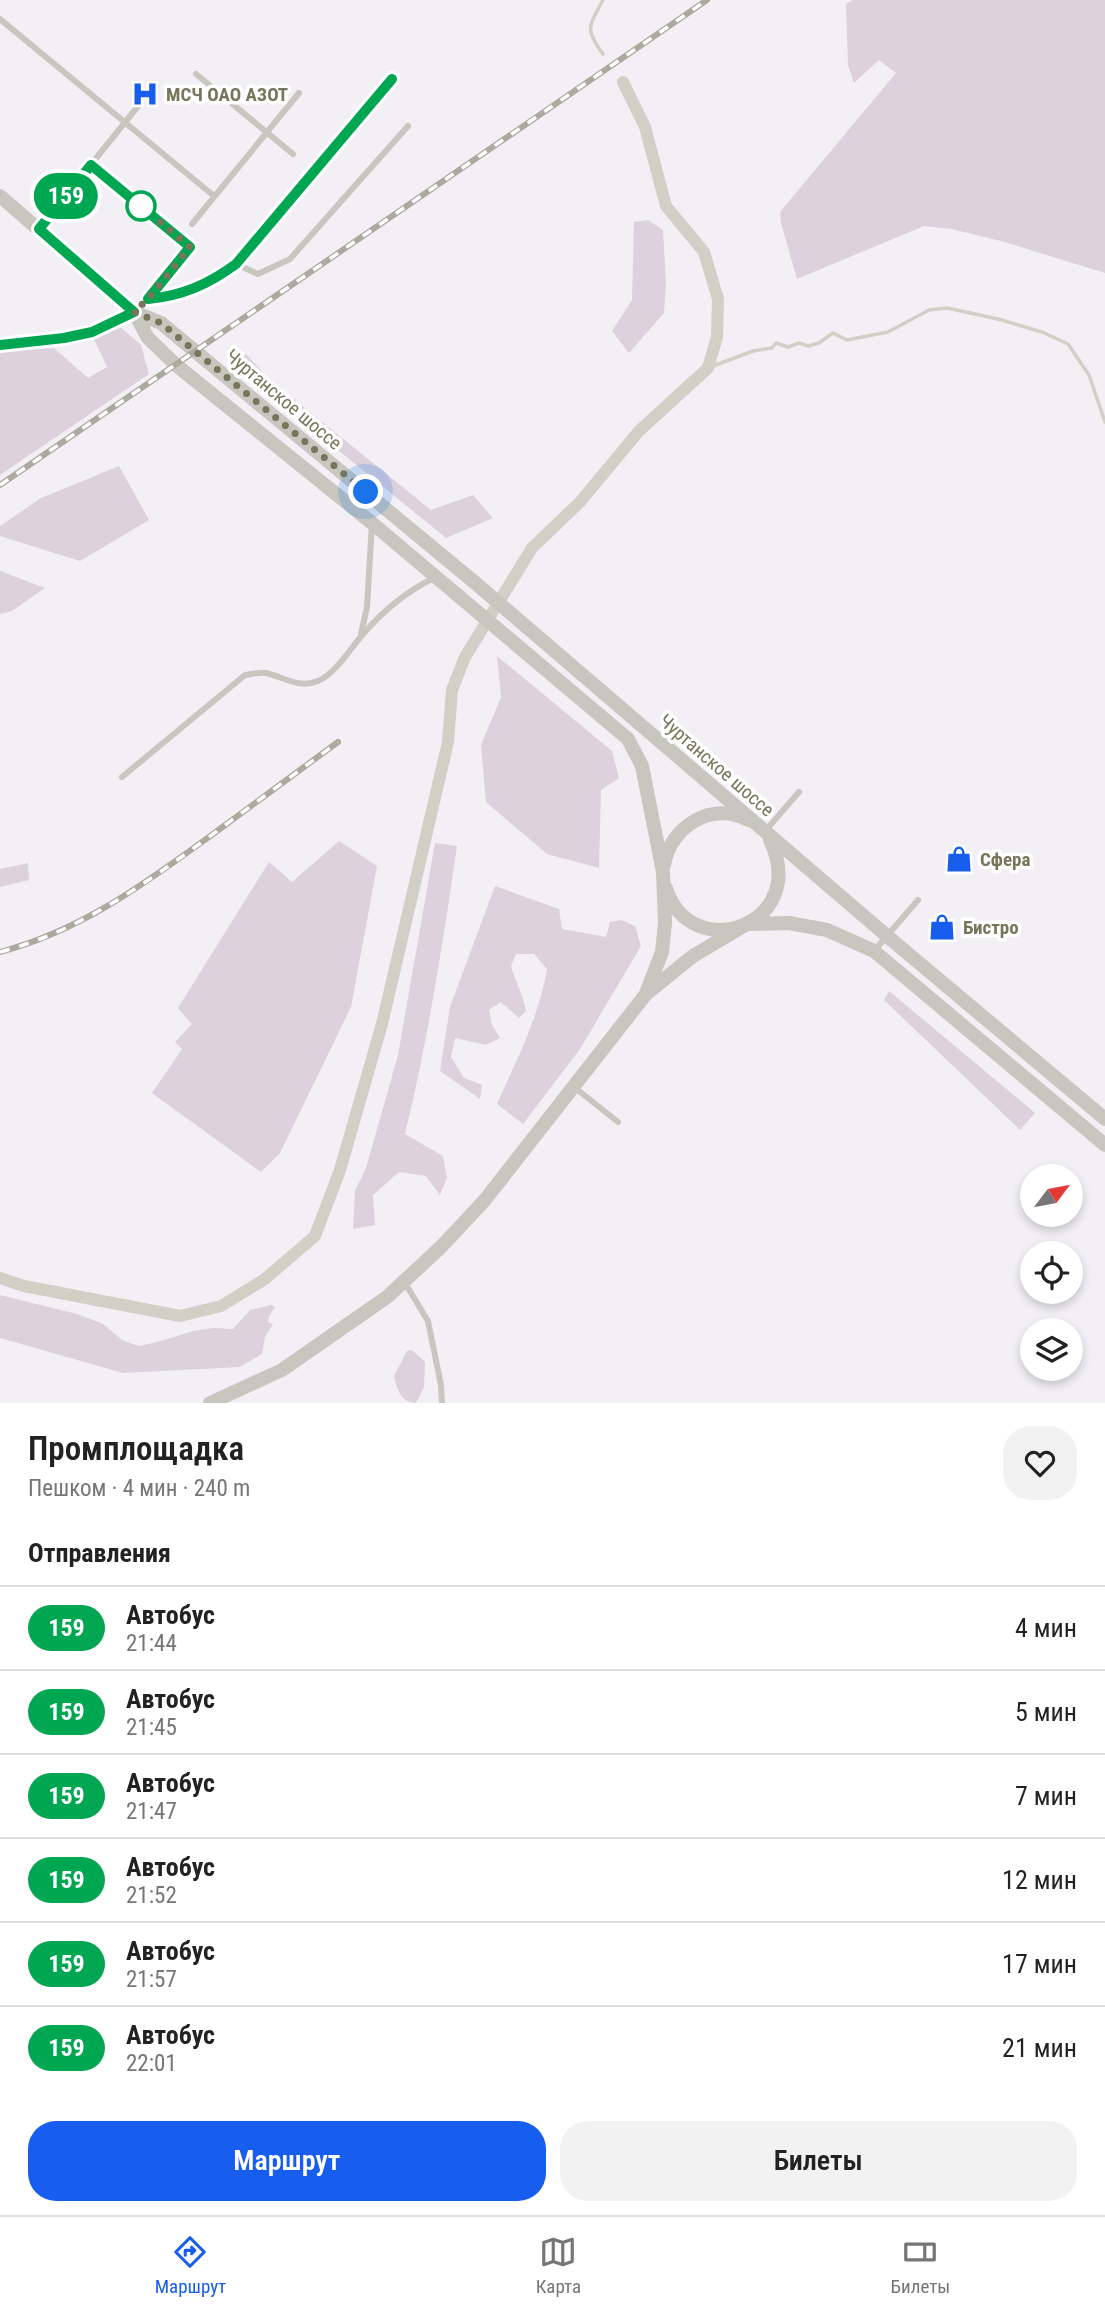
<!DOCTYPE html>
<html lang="ru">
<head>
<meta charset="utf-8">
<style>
  :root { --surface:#fff; --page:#f2f2f2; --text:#222; --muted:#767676; --line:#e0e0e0; --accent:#175dee }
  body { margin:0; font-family:"Roboto Condensed",sans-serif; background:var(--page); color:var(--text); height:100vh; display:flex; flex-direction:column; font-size:26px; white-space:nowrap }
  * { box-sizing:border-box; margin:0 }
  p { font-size:23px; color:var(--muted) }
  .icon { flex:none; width:38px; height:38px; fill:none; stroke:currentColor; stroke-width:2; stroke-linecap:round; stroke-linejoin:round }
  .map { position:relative; height:1403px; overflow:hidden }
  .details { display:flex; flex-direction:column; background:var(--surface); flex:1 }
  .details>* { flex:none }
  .badge { padding:0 14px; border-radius:23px; font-size:24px; line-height:46px }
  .needle { width:46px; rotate:58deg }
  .buttons { position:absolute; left:1020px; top:1164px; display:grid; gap:14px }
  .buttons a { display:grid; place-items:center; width:63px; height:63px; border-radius:50%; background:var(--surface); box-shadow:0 4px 10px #0003; font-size:35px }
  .you { position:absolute; width:35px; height:35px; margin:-18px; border:5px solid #fff; border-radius:50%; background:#1a73e8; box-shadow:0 0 0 10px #1a73e833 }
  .map>.badge { position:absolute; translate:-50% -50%; box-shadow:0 0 0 4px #fff }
  h2 { padding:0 28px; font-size:26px; line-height:63px }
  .round { display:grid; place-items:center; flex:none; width:74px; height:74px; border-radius:28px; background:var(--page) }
  .head { display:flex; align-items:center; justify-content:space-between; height:119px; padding:0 28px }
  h1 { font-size:33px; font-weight:600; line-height:52px }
  .action { display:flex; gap:14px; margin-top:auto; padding:14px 28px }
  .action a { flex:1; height:80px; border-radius:28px; background:var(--accent); color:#fff; font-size:28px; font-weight:600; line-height:80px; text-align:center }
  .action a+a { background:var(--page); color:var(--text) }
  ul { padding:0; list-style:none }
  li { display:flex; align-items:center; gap:21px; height:84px; padding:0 28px; border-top:2px solid var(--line) }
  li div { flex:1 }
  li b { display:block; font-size:26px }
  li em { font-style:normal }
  li .badge { min-width:77px; font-weight:700; text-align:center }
  .dock { display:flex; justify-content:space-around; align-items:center; height:98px; border-top:2px solid var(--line); background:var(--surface); font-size:19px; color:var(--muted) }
  .dock a { display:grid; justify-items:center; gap:4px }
  .dock .selected { color:var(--accent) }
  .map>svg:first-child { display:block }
  .green { fill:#dcd1dc }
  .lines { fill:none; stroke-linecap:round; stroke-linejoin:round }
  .stream { stroke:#d2cfc6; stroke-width:3.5 }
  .canal { stroke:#d2cfc6; stroke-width:12 }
  .service { stroke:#c8c7bf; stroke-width:6 }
  .tertiary { stroke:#c8c7bf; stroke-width:14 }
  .rail-casing { stroke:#acaa9e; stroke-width:6 }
  .rail { stroke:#fff; stroke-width:3.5; stroke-dasharray:10; stroke-linecap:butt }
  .line-casing { stroke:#fff; stroke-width:16 }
  .line { stroke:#00a651; stroke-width:10 }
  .walk { stroke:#78755a; stroke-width:7; stroke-dasharray:0 12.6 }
  .stop-dot { fill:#fff; stroke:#00a651; stroke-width:3.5 }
  .labels { text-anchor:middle; stroke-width:7; stroke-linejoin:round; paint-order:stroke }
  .poi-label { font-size:19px; font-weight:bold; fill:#78755a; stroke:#fff; text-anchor:start }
  .street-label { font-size:19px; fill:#78755a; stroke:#fff }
</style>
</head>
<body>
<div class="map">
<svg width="1105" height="1403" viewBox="0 0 1105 1403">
  <rect width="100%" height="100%" fill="#f2f0f5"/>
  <path class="green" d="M852 0H1105V273L1001 241 951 229 924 226 797 279 781 223 780 212 896 73 879 60 854 83 848 65 846 4Z
    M648 220 663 230 666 282 664 313 629 353 612 331 632 300 634 222Z
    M119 326 141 345 149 374 0 475V351L54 348 88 378 107 367 94 339Z
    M246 354 268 378 431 510 473 495 493 518 446 538 235 366Z
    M119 466 149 520 80 561 0 536V526L41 498Z
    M0 571 45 588 12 611 0 614Z
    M497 656 612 751 619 778 601 790 599 868 547 854 486 802 481 745 501 697Z
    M339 841 377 866 351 1007 280 1153 261 1172 152 1093 182 1049 175 1042 192 1024 178 1008 269 862 292 882Z
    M435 843 457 846C443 943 428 1039 405 1134L443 1156 447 1178 440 1195 426 1176 399 1172 373 1195 375 1225 353 1229 355 1191 366 1168 398 1055Z
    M28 863 29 880 0 887V869Z
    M495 886 559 909 562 929 606 937 610 922 621 920 635 926 641 946 580 1049 523 1124 497 1104C517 1059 539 1017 547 969L534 954H516L511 966C515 982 524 995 526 1011L519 1018 501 1002 489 1010 492 1025 500 1038 486 1045 455 1038 451 1057 464 1078 482 1085 480 1099 440 1071 450 1007Z
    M889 991 1035 1113 1020 1130 884 1000Z
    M0 1295 77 1314 103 1324 122 1340 135 1345 141 1346 171 1338 193 1331 213 1328 233 1329 250 1310 271 1305 275 1307 269 1316 268 1322 273 1324 265 1337 262 1354 240 1367 123 1373 0 1338Z
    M412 1350 425 1362 424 1387 416 1403C401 1403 397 1389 394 1376L407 1351Z"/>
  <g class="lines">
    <path class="stream" d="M603 54C584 28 589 27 603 0
      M708 368 753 351 772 348 776 343 788 347 799 343 808 346 819 343 833 333 847 340 888 332 929 310 947 308 998 319 1042 332 1068 344 1089 375 1105 422"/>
    <path class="canal" d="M0 1278 24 1286 180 1316 221 1306 265 1279 315 1236 340 1170 382 1024 448 742 452 690 465 657 532 548 580 502 639 431 708 368 717 337 718 299 704 252 666 206 645 127 623 82"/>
    <path class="service" d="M0 19 214 196
      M196 74 293 154
      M192 224 299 93
      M39 229 139 105
      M236 264 392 79
      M148 299C182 296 209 284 236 264L258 274 290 259 408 126
      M0 345C45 340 100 340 136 310 157 292 173 268 190 247L91 165
      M361 634 367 607 372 523
      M122 777 245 675C252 674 260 672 266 673 284 677 299 689 318 681 335 674 351 648 363 634 384 610 405 592 434 578
      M766 830 799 792
      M874 951 918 900
      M574 1087 618 1122
      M405 1283 428 1321 441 1385 442 1403"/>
    <path class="tertiary" d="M0 196 134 312 161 323 473 581 887 936 1105 1119
      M134 312 148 338 176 365 372 523 628 739 642 766 663 872 665 923 662 952 646 993
      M664 865C670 827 712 800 748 820
      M666 888C690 966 811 926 770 840
      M210 1403 282 1370 387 1297 441 1247 484 1201 646 994 693 956 747 924 789 923 827 930 874 951 1105 1145"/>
    <g class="rail-casing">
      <path id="rail" d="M0 485 707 0
        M0 952C80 931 143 885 209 837 252 805 295 774 338 742"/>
    </g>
    <use href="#rail" class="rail"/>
  </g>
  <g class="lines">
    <g class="line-casing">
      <path id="line" d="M0 345 64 338 92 332 134 312 39 229 91 165 190 247 148 299C182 296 209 284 236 264L392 79"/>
    </g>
    <use href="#line" class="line"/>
    <path class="walk" d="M141 206 190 247 148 299 134 312 161 323 366 492"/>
  </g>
  <defs>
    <g id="hospital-bare" transform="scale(2.1)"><path d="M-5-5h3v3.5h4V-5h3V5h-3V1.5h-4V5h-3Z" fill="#175dee" stroke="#fff" stroke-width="2.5" paint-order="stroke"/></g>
    <g id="shop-bare" transform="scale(2.1)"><path d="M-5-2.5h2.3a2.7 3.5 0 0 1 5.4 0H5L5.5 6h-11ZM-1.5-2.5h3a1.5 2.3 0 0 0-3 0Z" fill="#175dee" stroke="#fff" stroke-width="2.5" paint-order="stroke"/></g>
  </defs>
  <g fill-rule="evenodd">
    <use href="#hospital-bare" x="145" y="94"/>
    <use href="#shop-bare" x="959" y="859"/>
    <use href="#shop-bare" x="942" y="927"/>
  </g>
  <circle class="stop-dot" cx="141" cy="206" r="14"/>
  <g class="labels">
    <g class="poi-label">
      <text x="166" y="101">МСЧ ОАО АЗОТ</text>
      <text x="980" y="866">Сфера</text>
      <text x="963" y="934">Бистро</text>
    </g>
    <g class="street-label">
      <text transform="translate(284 399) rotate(40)" y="7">Чуртанское шоссе</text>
      <text transform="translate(717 765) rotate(41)" y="7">Чуртанское шоссе</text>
    </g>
  </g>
</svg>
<div class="buttons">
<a><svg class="needle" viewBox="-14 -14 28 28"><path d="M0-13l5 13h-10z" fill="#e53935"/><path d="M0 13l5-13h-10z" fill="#767676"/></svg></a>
<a><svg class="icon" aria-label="locate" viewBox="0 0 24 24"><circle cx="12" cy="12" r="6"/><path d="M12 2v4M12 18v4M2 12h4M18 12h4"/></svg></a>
<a><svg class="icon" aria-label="layers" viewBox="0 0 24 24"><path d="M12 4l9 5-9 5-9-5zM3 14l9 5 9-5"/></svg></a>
</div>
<div class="you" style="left:366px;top:492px"></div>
<b class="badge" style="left:66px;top:196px;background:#00a651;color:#fff">159</b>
</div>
<section class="details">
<div class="head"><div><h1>Промплощадка</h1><p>Пешком · 4 мин · 240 m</p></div><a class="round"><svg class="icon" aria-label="heart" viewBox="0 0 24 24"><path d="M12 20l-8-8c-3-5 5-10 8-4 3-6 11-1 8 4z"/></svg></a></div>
<h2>Отправления</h2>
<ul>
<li><span class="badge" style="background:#00a651;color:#fff">159</span><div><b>Автобус</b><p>21:44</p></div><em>4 мин</em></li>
<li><span class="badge" style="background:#00a651;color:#fff">159</span><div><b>Автобус</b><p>21:45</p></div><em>5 мин</em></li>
<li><span class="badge" style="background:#00a651;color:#fff">159</span><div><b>Автобус</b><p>21:47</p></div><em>7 мин</em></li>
<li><span class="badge" style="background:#00a651;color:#fff">159</span><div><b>Автобус</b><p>21:52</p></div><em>12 мин</em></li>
<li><span class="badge" style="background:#00a651;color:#fff">159</span><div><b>Автобус</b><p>21:57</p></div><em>17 мин</em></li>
<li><span class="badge" style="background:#00a651;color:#fff">159</span><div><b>Автобус</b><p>22:01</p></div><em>21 мин</em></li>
</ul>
<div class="action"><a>Маршрут</a><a>Билеты</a></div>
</section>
<nav class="dock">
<a class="selected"><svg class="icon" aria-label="directions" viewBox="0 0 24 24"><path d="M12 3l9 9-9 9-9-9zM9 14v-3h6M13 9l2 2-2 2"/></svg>Маршрут</a>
<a><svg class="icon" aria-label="map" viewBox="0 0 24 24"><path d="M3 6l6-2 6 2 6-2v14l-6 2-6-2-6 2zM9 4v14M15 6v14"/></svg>Карта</a>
<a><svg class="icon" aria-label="tickets" viewBox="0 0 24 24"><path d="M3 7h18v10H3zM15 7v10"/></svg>Билеты</a>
</nav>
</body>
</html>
